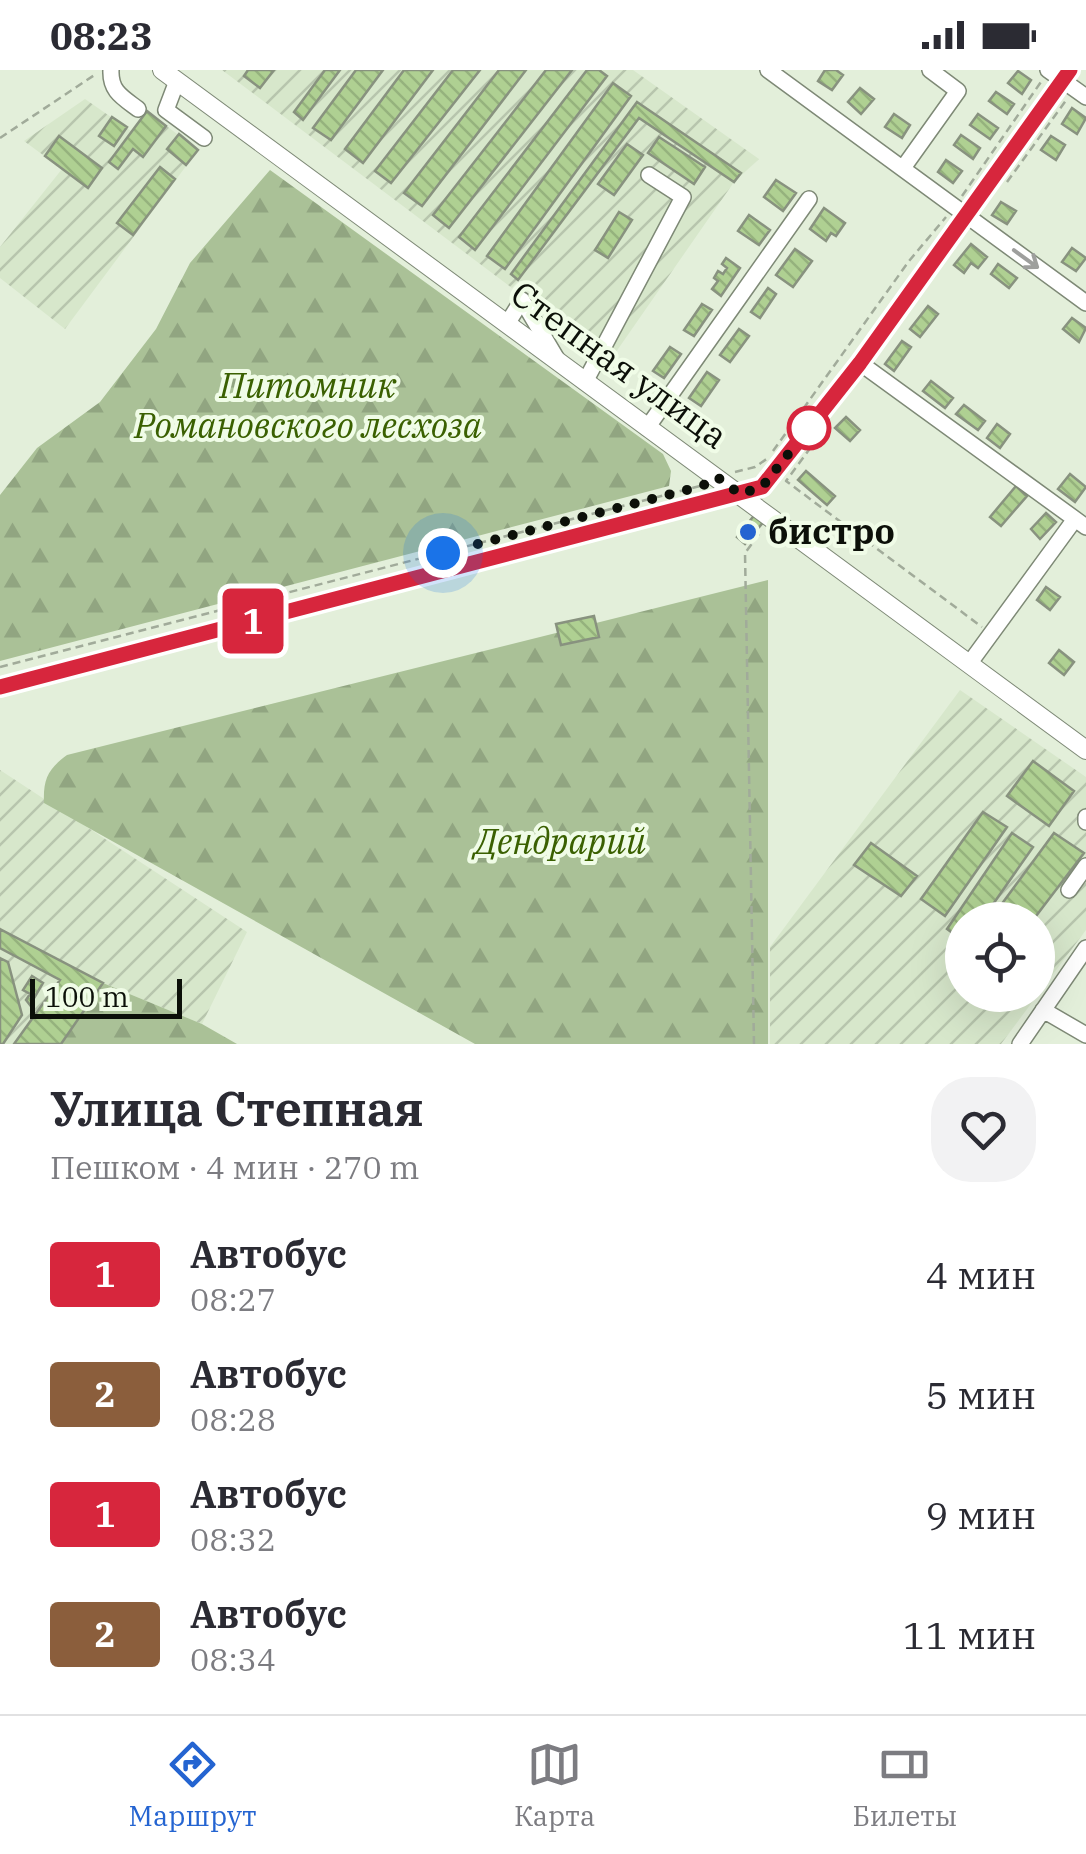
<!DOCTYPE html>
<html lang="ru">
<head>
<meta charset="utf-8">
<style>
  :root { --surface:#fff; --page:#f2f2f3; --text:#2b2b33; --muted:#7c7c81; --line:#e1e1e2; --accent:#2464d1 }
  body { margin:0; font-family:"IBM Plex Serif",serif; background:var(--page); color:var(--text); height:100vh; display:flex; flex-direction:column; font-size:38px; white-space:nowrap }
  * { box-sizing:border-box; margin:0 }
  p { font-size:32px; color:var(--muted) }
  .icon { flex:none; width:55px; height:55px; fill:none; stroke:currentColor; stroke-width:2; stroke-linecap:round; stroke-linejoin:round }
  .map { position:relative; height:974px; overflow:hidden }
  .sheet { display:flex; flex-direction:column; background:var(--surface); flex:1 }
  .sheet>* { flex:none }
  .badge { padding:0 20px; border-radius:8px; font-size:35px; line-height:65px }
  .fabs { position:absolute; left:945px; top:832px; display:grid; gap:20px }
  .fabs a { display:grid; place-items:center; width:110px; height:110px; border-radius:50%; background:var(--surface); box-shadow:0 10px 40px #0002; font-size:50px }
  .scale { position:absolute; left:30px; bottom:25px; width:152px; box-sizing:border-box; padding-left:10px; border:5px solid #0c1009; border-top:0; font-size:28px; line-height:35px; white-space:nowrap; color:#0c1009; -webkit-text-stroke:8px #f0fce7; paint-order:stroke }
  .you { position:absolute; width:50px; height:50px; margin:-25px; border:8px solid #fff; border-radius:50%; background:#1a73e8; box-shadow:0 0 0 15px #1a73e833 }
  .map>.badge { position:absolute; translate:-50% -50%; box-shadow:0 0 0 5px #fff }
  .round { display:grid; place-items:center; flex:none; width:105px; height:105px; border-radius:40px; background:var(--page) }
  .head { display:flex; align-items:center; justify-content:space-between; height:170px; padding:0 50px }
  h1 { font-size:48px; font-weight:700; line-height:75px }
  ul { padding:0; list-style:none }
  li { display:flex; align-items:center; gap:30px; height:120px; padding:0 50px }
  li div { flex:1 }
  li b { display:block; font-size:38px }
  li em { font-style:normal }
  li .badge { min-width:110px; font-weight:700; text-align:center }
  .status { display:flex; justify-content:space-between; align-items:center; height:70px; padding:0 50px; background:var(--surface); direction:ltr }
  .status svg { height:28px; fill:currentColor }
  .tabs { display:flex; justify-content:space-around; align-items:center; height:140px; border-top:2px solid var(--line); background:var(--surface); font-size:28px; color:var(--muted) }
  .tabs a { display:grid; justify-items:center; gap:5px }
  .tabs .current { color:var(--accent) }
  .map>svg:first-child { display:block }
  .industrial { fill:url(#industrial-furrows); fill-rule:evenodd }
  .forest { fill:url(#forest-firs) }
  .building { fill:url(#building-back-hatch); stroke:#88927f; stroke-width:2.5 }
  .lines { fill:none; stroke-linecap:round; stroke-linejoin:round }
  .minor-casing { stroke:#7e8976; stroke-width:18 }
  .major-casing { stroke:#7e8976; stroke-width:20 }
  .path { stroke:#a1ab9a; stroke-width:2.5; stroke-dasharray:8 5; stroke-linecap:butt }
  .minor { stroke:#fff; stroke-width:15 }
  .major { stroke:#fff; stroke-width:18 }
  .oneway { stroke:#9e9f9d }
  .line-casing { stroke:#fff; stroke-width:22 }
  .line { stroke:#d7263d; stroke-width:15 }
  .walk { stroke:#0c1009; stroke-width:10; stroke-dasharray:0 18 }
  .stop-dot { fill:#fff; stroke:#d7263d; stroke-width:5 }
  .poi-dot { fill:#2464d1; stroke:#f0fce7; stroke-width:4 }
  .labels { text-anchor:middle; stroke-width:8; stroke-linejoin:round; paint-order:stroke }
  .street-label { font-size:35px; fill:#0c1009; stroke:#f0fce7 }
  .park-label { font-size:35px; font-style:italic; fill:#3a6001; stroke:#f0fce7 }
  .poi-label { font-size:35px; font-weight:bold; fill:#0c1009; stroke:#f0fce7; text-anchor:start }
</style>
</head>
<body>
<div class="status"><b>08:23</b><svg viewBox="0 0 49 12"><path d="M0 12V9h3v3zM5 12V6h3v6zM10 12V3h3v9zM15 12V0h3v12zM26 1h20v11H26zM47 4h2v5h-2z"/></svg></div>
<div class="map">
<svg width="1086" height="974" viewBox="0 0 1086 974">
  <defs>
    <pattern id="industrial-furrows" width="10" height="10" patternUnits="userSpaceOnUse" patternTransform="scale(2.5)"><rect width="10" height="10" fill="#d7e7cb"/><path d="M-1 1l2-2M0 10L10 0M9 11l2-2" fill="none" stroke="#b7c5ad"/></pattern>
    <pattern id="forest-firs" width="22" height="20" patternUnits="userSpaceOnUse" patternTransform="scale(2.5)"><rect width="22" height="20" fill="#aac197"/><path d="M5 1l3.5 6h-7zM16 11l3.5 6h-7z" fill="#91a581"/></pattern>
    <pattern id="building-back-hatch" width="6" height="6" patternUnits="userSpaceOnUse" patternTransform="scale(2.5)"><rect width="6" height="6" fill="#afd092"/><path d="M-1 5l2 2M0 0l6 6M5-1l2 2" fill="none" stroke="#95b27d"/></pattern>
  </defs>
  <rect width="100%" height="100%" fill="#e3efda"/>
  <path class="industrial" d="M222 0H633L759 89 734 112 616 282 519 210 512 218Z
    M85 29 131 61 147 41 198 80 65 259 0 208V177L62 99 24 71Z
    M960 620 1086 707V860L1001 974H770V877ZM962 850H1038V925H962Z
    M0 700 247 862 202 954 103 913 61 974H0Z"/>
  <path class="forest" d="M270 100 663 384 671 401 669 416 0 591V425L37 378 100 332 156 259 190 193Z
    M768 510V974H475L44 733C43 709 48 699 67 685Z
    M103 913 202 954 237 974H61Z"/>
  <path class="building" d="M248 0H274L260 18 244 6Z
    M325 0H340L303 50 294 42Z
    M356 0H383L331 70 313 58Z
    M404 0H433L363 93 345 79Z
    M453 0H480L391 113 375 101Z
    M499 0H526L422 136 404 123Z
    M546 0H572L449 158 433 145Z
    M587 0H599L607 6 475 180 459 167Z
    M825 0H836L843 5 832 20 818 11Z
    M1018 1 1031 10 1022 24 1008 13Z
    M613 13 631 26 505 199 487 186Z
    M860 18 874 29 861 44 848 32Z
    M996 22 1014 34 1007 44 989 31Z
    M637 32 741 103 734 112 639 48 518 210 511 204Z
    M1072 38 1086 48 1077 64 1062 54Z
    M147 41 166 56 143 87 133 79 118 99 109 92Z
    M894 44 910 55 902 68 885 57Z
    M978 44 998 58 990 69 970 55Z
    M112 47 127 57 114 76 99 66Z
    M179 64 198 80 186 95 167 79Z
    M961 65 980 78 973 89 954 75Z
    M59 66 102 98 88 118 45 86Z
    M1051 66 1065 75 1056 90 1041 80Z
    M659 67 705 97 694 114 648 83Z
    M627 74 643 85 614 125 598 114Z
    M946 90 962 101 953 113 938 102Z
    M160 97 175 109 133 165 117 153Z
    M776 110 796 123 783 141 764 127Z
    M1001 132 1016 141 1007 154 992 145Z
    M824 138 845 153 836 166 831 163 826 171 810 159Z
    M619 142 632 150 608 188 595 180Z
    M749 145 770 160 759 175 738 161Z
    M971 174 987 187 978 198 971 193 964 203 954 195Z
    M1072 178 1086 188 1076 201 1062 192Z
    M795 179 812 191 793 217 776 205Z
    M726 188 740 198 721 226 712 219 718 211 714 208 718 201 723 204 727 198 722 194Z
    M998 194 1017 208 1009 218 991 204Z
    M768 218 776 224 760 248 751 242Z
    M702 234 712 240 694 266 684 260Z
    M928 236 938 244 920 267 910 259Z
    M1072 248 1086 258 1079 272 1063 259Z
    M739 259 749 266 730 292 720 285Z
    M902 271 911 277 894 301 885 294Z
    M670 277 681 284 664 308 653 301Z
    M707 302 719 310 701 336 689 328Z
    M931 311 953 328 945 338 923 321Z
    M964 335 985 351 978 360 956 344Z
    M846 347 860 360 850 371 835 358Z
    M997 354 1010 364 1000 378 987 368Z
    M806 401 835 426 827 435 798 410Z
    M1070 404 1086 417 1075 432 1058 419Z
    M1016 416 1027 426 1001 456 990 447Z
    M756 443 765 450 745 474 737 467Z
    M1046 443 1056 452 1040 469 1031 459Z
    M1046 517 1060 527 1050 540 1037 530Z
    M594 546 599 567 561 575 556 554Z
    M1059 580 1074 592 1064 605 1049 593Z
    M1033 691 1074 721 1049 756 1007 726Z
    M983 742 1007 757 945 846 921 829Z
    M1012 763 1033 777 982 850H962V870L947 859Z
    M1054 763 1084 783 1033 850H990Z
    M871 773 917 806 901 826 854 795Z
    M0 859 103 913 61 974H14L60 910 0 878Z
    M0 888 8 892 22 945 3 974H0Z
    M32 906 43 913 30 935 26 930 30 924 23 920Z"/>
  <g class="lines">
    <g class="minor-casing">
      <path id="minor" d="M111 0C110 21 122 27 138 39
        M768 0 1086 233
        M1048 0 1086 27
        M177 11 166 40 204 68
        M903 98 958 21 930 0
        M507 254 522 230 557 289
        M860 293 1086 457
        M585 312 683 127 649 105
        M647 358 809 129
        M969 594 1075 449
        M0 617 762 417 860 293 1070 0
        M1086 747V752
        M1069 820 1086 796
        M1043 940 1086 965
        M1020 974 1086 878"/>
    </g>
    <g class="major-casing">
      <path id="major" d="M162 0 1086 680"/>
    </g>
    <path class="path" d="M0 68 96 4
      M1007 112 1067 29
      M962 126 1043 9
      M811 377 786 411 982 557
      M773 381 909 191 946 147
      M735 402 755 397 768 388
      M0 597 700 416
      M754 974 745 483 762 460"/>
    <use href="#minor" class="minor"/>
    <use href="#major" class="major"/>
  </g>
  <defs><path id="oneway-shaft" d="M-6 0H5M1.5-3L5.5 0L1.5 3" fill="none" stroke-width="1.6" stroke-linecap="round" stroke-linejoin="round" transform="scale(2.5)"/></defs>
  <use class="oneway" href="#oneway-shaft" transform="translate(1026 189) rotate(36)"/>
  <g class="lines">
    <g class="line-casing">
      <path id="line" d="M0 617 762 417 860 293 1070 0"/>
    </g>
    <use href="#line" class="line"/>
    <path class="walk" d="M443 483 702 416 717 407 740 424 762 417 809 358"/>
  </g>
  <circle class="stop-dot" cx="809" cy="358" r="20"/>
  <circle class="poi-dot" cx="748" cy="462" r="10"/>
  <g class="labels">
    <g class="street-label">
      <text transform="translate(619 295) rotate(36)" y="12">Степная улица</text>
    </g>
    <g class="park-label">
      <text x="308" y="328">Питомник<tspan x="308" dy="40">Романовского лесхоза</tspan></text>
      <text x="560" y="784">Дендрарий</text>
    </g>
    <g class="poi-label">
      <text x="768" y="474">бистро</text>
    </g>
  </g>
</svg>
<div class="fabs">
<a><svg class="icon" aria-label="locate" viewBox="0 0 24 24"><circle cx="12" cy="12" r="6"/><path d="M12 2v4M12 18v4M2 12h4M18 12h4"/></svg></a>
</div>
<div class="scale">100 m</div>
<div class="you" style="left:443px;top:483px"></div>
<b class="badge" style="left:253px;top:551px;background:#d7263d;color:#fff">1</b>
</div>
<section class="sheet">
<div class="head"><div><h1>Улица Степная</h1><p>Пешком · 4 мин · 270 m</p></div><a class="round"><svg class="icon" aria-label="heart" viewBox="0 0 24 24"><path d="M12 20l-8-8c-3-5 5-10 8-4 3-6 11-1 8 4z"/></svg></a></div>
<ul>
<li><span class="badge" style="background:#d7263d;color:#fff">1</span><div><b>Автобус</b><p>08:27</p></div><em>4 мин</em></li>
<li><span class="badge" style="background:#8b5e3c;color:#fff">2</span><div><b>Автобус</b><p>08:28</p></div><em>5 мин</em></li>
<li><span class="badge" style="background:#d7263d;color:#fff">1</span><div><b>Автобус</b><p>08:32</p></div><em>9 мин</em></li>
<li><span class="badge" style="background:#8b5e3c;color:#fff">2</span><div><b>Автобус</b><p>08:34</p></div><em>11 мин</em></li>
</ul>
</section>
<nav class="tabs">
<a class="current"><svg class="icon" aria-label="directions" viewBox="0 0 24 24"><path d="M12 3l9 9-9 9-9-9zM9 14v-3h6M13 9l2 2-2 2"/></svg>Маршрут</a>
<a><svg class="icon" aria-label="map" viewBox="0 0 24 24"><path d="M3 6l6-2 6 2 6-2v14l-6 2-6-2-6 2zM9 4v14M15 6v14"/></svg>Карта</a>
<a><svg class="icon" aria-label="tickets" viewBox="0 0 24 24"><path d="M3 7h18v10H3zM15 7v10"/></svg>Билеты</a>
</nav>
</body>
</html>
